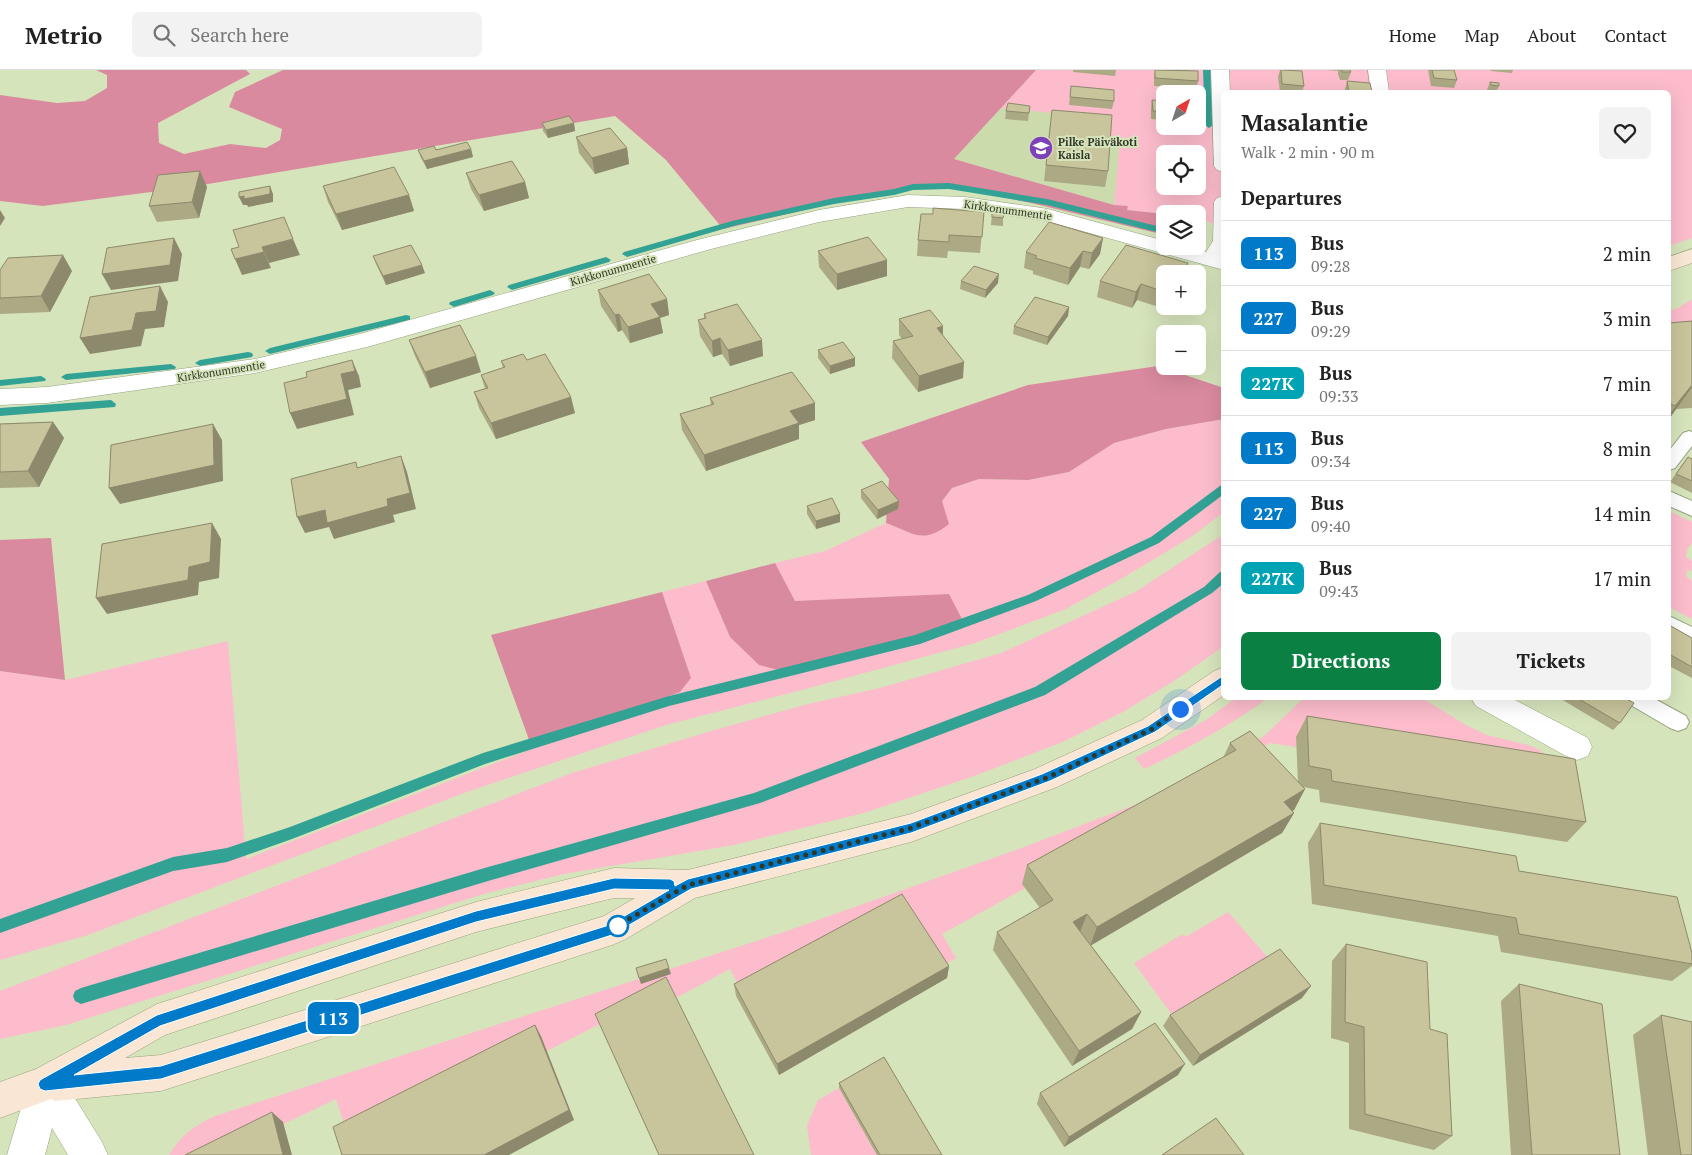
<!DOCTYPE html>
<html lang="en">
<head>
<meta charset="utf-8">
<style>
  :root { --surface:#fff; --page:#f2f2f2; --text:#222; --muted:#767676; --line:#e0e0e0; --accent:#0b8043 }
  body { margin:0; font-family:"PT Serif",serif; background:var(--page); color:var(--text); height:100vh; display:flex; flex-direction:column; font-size:19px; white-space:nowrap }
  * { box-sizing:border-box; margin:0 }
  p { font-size:16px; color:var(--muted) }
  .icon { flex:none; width:28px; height:28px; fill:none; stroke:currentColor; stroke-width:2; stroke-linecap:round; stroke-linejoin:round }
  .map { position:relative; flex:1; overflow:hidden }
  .panel { position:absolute; left:1221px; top:20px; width:450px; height:610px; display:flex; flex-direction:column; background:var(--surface); border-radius:8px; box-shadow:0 5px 20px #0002 }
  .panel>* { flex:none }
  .badge { padding:0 10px; border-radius:8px; font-size:18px; line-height:32px }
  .needle { width:32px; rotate:39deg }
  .controls { position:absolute; left:1156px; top:15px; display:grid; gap:10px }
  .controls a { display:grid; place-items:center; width:50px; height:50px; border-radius:8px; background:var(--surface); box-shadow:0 5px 20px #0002; font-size:25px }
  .you { position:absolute; width:25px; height:25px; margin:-12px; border:4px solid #fff; border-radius:50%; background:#1a73e8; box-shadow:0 0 0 8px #1a73e833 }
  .map>.badge { position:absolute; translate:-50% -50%; box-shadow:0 0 0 2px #fff }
  h2 { padding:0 20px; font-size:19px; line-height:45px }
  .round { display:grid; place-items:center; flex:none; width:52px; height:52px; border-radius:8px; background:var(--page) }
  .headline { display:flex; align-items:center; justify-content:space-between; height:85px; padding:0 20px }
  h1 { font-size:24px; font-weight:700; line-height:38px }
  .button { display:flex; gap:10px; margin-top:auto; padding:10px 20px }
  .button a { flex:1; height:58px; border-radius:8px; background:var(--accent); color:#fff; font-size:20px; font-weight:700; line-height:58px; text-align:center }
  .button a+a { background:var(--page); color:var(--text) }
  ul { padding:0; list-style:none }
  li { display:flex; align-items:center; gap:15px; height:65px; padding:0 20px; border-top:1px solid var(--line) }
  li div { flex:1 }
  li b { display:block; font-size:19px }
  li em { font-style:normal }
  li .badge { min-width:55px; font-weight:700; text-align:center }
  header { display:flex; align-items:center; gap:30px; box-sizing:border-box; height:70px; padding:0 25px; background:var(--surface); border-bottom:1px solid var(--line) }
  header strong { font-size:24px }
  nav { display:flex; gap:28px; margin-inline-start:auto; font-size:18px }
  .search { width:350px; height:45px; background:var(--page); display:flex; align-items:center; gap:12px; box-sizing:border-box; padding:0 18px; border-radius:8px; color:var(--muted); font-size:19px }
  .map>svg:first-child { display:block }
  .built { fill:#cbdbac }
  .green { fill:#fcbccb; fill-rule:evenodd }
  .forest { fill:#da8a9e }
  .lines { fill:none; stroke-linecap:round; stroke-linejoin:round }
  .stream { fill:#32a294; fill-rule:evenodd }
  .service-casing { stroke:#96a37e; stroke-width:2 }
  .minor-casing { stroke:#96a37e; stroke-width:1 }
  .tertiary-casing { stroke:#96a37e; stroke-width:1 }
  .secondary-casing { stroke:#96a37e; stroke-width:1 }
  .service { fill:#fff; fill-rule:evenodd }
  .minor { fill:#fff; fill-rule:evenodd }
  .tertiary { fill:#fff; fill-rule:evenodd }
  .secondary { fill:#fae6d4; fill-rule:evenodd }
  .wall { fill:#aca985 }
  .shaded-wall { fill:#8c896c }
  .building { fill:#c8c49b; stroke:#8c896c }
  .line { fill:#007ac9; stroke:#fff; fill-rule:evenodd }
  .walk { stroke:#313727; stroke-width:5; stroke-dasharray:0 9 }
  .stop-dot { fill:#fff; stroke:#007ac9; stroke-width:2.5 }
  .labels { text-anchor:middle; stroke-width:4; stroke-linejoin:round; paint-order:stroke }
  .far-poi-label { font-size:11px; font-weight:bold; fill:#313727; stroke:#d6e4bc; text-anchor:start }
  .far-street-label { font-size:11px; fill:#313727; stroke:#d6e4bc }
</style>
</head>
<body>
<header>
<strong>Metrio</strong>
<div class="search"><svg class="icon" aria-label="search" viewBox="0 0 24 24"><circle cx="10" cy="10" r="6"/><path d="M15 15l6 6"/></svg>Search here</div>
<nav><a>Home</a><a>Map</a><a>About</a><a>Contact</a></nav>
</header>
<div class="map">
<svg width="1692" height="1085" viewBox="0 0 1692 1085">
  <rect width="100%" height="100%" fill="#d6e4bc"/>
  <path class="built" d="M1001 38 1110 48 1120 67 1114 135 954 89Z"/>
  <path class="green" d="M1036 0H1692V168L1669 176V22H1224V159L1198 147V144H1165L1127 140 1128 136 1114 135 1120 68 1108 66 1109 48 1001 38ZM1165 24H1198V56H1165ZM1165 84H1198V116H1165Z
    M1692 229V287L1669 288V241L1678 238Z
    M1224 349V442L1191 467 1126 506 1066 539 975 573 802 620 666 655 464 723 88 865 0 890V601L65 610 228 571 246 789 680 622 691 608 662 522 706 511 730 567 949 525 795 531 775 493 825 481 886 453 897 457 942 431 952 418 979 409 1028 410 1069 402 1114 373 1166 359Z
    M1669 441 1692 452V473C1688 478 1686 481 1686 487L1692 491V501L1687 500 1686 506 1692 511V549L1669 537Z
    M1224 464V576L1174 611 1123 642 1065 671 977 705 864 743 734 775 564 804 487 823 66 955 0 969V921L572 703 711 661 808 634 880 618 1001 583 1135 522Z
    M1236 628H1268C1229 656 1188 679 1144 699L1135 688 1206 650Z
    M1304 628H1422L1466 655 1487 665 1532 676 1547 685 1296 667V677L1270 673 1025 818 942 864 956 888 940 897 743 923 730 899 674 929 669 919 547 981 540 967 348 1065 336 1029 218 1085H169C183 1064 192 1057 215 1046L784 862 1024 777 1145 731 1189 707 1264 666Z
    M1228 842 1271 891 1175 949 1134 893 1181 865 1187 866Z
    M839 1018 877 1085H811L807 1056 818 1030Z"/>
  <path class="forest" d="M96 0H246L250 4 158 53 159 73 184 84 230 74 266 78 280 70 282 59 229 37 235 22 283 0H1036L954 89 1114 135 1128 136 1127 140 1165 144V165L1031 133 957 118H913L891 124 860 127 723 159 666 90 615 46 190 117 43 136 0 131V25L57 33 85 31 107 18V5Z
    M1158 296 1224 318V349L1166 359 1114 373 1069 402 1028 410 979 409 952 418 942 431 949 454C922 475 914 463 886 453L889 409 861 372 1028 315Z
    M51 468 65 610 0 601V470Z
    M775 493 795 531 949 524 965 555 794 604 759 595 730 567 706 511Z
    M662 522 691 608 680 622 532 678 491 565Z"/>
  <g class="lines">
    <path class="stream" d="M1203 0H1211L1213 55 1209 58 1205 55Z
      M949 113 1047 129 1165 158V164L1047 135 949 119 913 120 894 125 834 134 737 155 627 187 622 184 624 182 732 151 834 128 894 119 913 114Z
      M606 187 611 190 609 192 512 220 507 217 509 215Z
      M490 220 495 223 493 225 454 237 449 234 450 232Z
      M406 245 410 246V250L270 284 265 281 270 278Z
      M248 282 252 283 253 285 252 287 200 296 195 293 200 290Z
      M171 294 176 297 175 299 66 310 61 307 66 304Z
      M41 306 46 309 45 311 0 316V310Z
      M111 330 116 334 115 337 0 346V338Z
      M1224 413V424L1159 473 1036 531 920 574 669 636 485 694 292 769 227 792 173 801 0 863V849L173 787 227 778 290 757 483 683 669 626 915 565 1028 525 1151 467Z
      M1224 500V513L1212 523 1045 625 760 733 488 811 81 934 75 931 73 926 75 921 81 918 488 797 754 723 1035 617 1204 517 1220 502Z"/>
    <g class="service-casing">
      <path id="service" d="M1689 361 1692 362V376L1675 398 1669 400V381L1683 363Z
        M1669 421 1692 431V446L1669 436Z
        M1669 546 1692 557V575L1669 564Z
        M1625 628H1653L1686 646 1689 652 1686 658 1678 661 1670 658 1629 634Z"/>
    </g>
    <g class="minor-casing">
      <path id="minor" d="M1211 0H1229L1230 22H1224V102L1217 100 1214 96Z
        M1368 0H1386L1389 22H1371Z
        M908 125 965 127 1048 139 1165 171V176H1184L1206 182 1213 171 1214 132 1217 128 1224 126V200L1046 151 965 139 908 137 819 152 711 179 367 277 255 303 47 333 0 335V319L47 317 255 289 356 265 697 170 819 140Z
        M1471 628H1511L1588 668 1592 677 1588 686 1577 690 1566 686 1476 636Z"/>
    </g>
    <g class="tertiary-casing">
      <path id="tertiary" d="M45 996 58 1001 102 1072 108 1085H68L52 1058 45 1085H7L32 1001Z"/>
    </g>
    <g class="secondary-casing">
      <path id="secondary" d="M1692 179V193L1669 201V187Z
        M1224 597V625L1162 668 1057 717 911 772 695 828 624 870 612 875 161 1021 55 1031 51 1029 0 1048V1012L36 999 157 934 476 832 614 798 688 800 911 744 1035 699 1142 650 1214 601ZM614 828H635L604 846 161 985 125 988 165 965 476 862Z"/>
    </g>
    <use href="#service" class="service"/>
    <use href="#minor" class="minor"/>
    <use href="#tertiary" class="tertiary"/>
    <use href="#secondary" class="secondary"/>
  </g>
  <path class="wall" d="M1073 0H1116L1115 6 1073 2Z
    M1155 0H1189L1198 11 1196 19 1154 16V5Z
    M1280 0 1304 16 1302 22H1280L1278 7Z
    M1327 0H1350L1351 2 1348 10H1340L1338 4V1Z
    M1428 0H1454L1457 10 1454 18 1431 16Z
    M1490 0H1513L1512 3 1491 1Z
    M1347 11 1372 22H1345V19Z
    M1490 12 1499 16 1496 22H1488L1487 20Z
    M1071 16 1114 31 1112 39 1069 35Z
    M1152 30 1165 31V50L1151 49V38Z
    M1030 36 1028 51 1005 49 1006 41Z
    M1052 40 1108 101 1105 117 1044 111Z
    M542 53H574L575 61 548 68 543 61Z
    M576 67 627 78 629 94 595 104 579 83Z
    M471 79 473 87 427 99 421 88 418 80Z
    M466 103 525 112 529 128 484 141 471 119Z
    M323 116 409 125 414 141 342 160 328 132Z
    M207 117 199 148 157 152 149 136Z
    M984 142 980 183 948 181 947 188 917 186 918 170 933 144Z
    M992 143 1003 148V156L991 155Z
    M1103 168 1100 184 1089 199 1080 197 1068 215 1033 204V201L1024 198 1026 182Z
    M818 181 887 206 837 220 819 197Z
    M373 186 425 203 386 215 376 194Z
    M0 200 72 201 50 242 0 244Z
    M1165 204V236H1167L1165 239 1137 230 1132 238 1097 227 1100 211Z
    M961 211 998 213 985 228 960 219Z
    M598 220 667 229 669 245 660 248 663 263 630 273 622 260 618 262 601 236Z
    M1069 237 1068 246 1047 275 1013 264 1014 256Z
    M704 244 763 286 730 296 722 284 713 287 700 266 698 250 704 248Z
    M899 249 943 256V266L963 308 918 322 892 288 893 271 902 269 899 265Z
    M1692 251V338L1676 339 1669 349V253Z
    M409 270 481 302 430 318 415 286Z
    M818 280 855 288V296L830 304 818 288Z
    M527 290 575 343 496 369 479 338 474 322 485 319 481 305 503 298 501 291Z
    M710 328 815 333V350L799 355V369L706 401 682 360 680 344 711 335Z
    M53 352 64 368 39 417 0 418V354Z
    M1688 387 1692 389V423L1670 412Z
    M861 420 899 431 898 439 877 449 861 428Z
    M807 436 840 452 816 459 807 444Z
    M1669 555 1692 568V608L1669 596Z
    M1563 628H1625L1620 653 1613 660 1561 629Z
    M1307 646 1586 752 1567 772 1320 732 1319 720 1303 717 1305 719 1294 740 1292 741 1294 743 1282 763 1091 875 1141 942 1132 959 1072 996 993 880 997 862 1040 838 1022 814 1027 795 1223 688 1230 673 1298 712 1296 667Z
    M1320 753 1519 801 1692 883V896L1672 911 1501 882 1498 866 1312 834 1308 773Z
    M1346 874 1430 959 1452 1066 1434 1080 1349 1059V973L1331 968 1332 891Z
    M949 896 947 908 779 1005 736 926 734 914Z
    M1519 914 1620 1085H1511L1501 931Z
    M1302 928 1193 996 1163 956 1170 945Z
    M1661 945 1692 1085H1648L1633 965Z
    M1178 1005 1064 1077 1037 1034 1040 1023Z
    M839 1013 942 1085H877L839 1018Z"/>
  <path class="shaded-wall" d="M574 53 575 61 548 68 546 60Z
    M627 78 629 94 595 104 592 88Z
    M471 79 473 87 427 99 424 91Z
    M200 101 207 117 199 148 192 132Z
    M525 112 529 128 484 141 479 125Z
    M270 116 273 124V132L248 137 247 135H243L239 127Z
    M409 125 414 141 342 160 336 144Z
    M0 140 5 148 0 156Z
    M174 168 182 184 178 211 111 220 102 204Z
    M1103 168 1100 184 1089 199 1092 183Z
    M293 169 300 185 269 193 262 177Z
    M1083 181 1080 197 1068 215 1070 198Z
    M264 182 271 198 242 205 235 189Z
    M63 185 72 201 50 242 41 226Z
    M887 190V206L837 220V204Z
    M1188 193 1185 204H1181Z
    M422 195 425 203 386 215 383 206Z
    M999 204 998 213 985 228 986 220Z
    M1141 214 1137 230 1132 238 1136 222Z
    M160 216 168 232 164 257 145 259 141 276 90 284 80 268 136 243Z
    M667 229 669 245 660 248 663 263 630 273 628 257 651 234Z
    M1069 237 1068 246 1047 275 1048 267Z
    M619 244 622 260 618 262 615 245Z
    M943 256 942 272 937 258Z
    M720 268 722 284 713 287 712 271Z
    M762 270 763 286 730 296 728 280Z
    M476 286 481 302 430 318 425 302Z
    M855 288V296L830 304V296Z
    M352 290 359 306 361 317 348 320 354 345 297 359 290 343 341 304Z
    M964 292 963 308 918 322 919 306Z
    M1692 315V317L1669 349V345Z
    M571 327 575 343 496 369 491 353Z
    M815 333V350L799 355V369L706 401 704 385 790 341Z
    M53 352 64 368 39 417 28 401Z
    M213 354 222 370 223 411 120 434 109 418Z
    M401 386 407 402 416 439 393 445 395 452 334 469 329 457 305 463 297 447 325 440 387 429Z
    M899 431 898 439 877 449 878 440Z
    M840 444V452L816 459V451Z
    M212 453 221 469 219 508 199 512 198 525 107 544 96 528 189 497Z
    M1305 719 1294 740 1273 752 1284 732Z
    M1294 743 1282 763 1090 876 1097 857Z
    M1087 844 1080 862 1073 852Z
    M949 896 947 908 779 1005 777 994Z
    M669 898 671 904 641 914 639 908Z
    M1311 916 1302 928 1193 996 1200 985Z
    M1141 942 1132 959 1072 996 1079 981Z
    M535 955 541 966 574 1050 509 1085H484Z
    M1185 994 1178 1005 1064 1077 1069 1067Z
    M272 1042 283 1052 292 1085H283Z"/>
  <path class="building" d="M1155 0 1198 1V11L1155 8Z
    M1281 0 1302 1 1304 16 1282 14Z
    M1341 0H1350L1351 2H1342Z
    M1432 0H1454L1457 10 1434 8Z
    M1347 11 1370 13 1372 22H1349Z
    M1490 12 1499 13V16L1491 15Z
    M1071 16 1114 20V31L1070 27Z
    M1152 30 1165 31V42L1153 41Z
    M1008 33 1030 36 1029 43 1006 41Z
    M1052 40 1112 45 1108 101 1046 95Z
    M569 46 574 53 546 60 542 53Z
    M610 58 627 78 592 88 576 67Z
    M467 72 471 79 424 91 418 80 434 76 436 80Z
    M512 91 525 112 479 125 466 103Z
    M394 97 409 125 336 144 323 116Z
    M200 101 192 132 149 136 158 105Z
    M270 116V124L244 129V126L239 127V122Z
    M933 138 984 142 982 167 949 165V172L918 170 921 144H933Z
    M992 143 1004 144 1003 148 992 147Z
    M284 147 293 169 262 177 264 182 235 189 231 179 239 177 233 160Z
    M1049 152 1103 168 1092 183 1083 181 1070 198 1035 188 1037 186 1026 182Z
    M868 167 887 190 837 204 818 181Z
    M174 168 170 195 102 204 107 178Z
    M411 175 422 195 383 206 373 186Z
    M1126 175 1188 193 1181 204H1165V222L1141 214 1136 222 1100 211Z
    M63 185 41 226 0 228V200L8 188Z
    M974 196 999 204 986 220 961 211Z
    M649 204 667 229 651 234 660 247 628 257 619 244 615 245 598 220Z
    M160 216 156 241 136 243 132 260 80 268 90 227Z
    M1035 227 1069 237 1048 267 1014 256Z
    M737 234 762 270 728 280 720 268 712 271 698 250 706 248 704 244Z
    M930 240 943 256 937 258 964 292 919 306 893 271 913 266 899 249Z
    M1692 251V315L1675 336 1669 333V253Z
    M460 255 476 286 425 302 409 270Z
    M843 272 855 288 830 296 818 280Z
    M523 284 527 290 545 284 571 327 491 353 474 322 488 318 481 305 505 297 501 291Z
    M352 290 355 301 341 304 347 329 290 343 284 313 307 307 306 302Z
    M792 302 815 333 790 341 799 353 704 385 680 344 714 334 710 328Z
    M53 352 28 401 0 402V354Z
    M213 354 214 395 109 418 111 375Z
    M401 386 410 423 387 429 388 436 327 453 325 440 297 447 291 409 356 392 357 398Z
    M1688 387 1692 389V411L1676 404Z
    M882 411 899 431 878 440 861 420Z
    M832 428 840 444 816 451 807 436Z
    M212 453 210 492 189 497 188 510 96 528 102 474Z
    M1669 555 1692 568V597L1669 584Z
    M1577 628H1625L1634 633 1620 653Z
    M1307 646 1575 689 1586 752 1332 711 1331 700 1309 696Z
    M1250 661 1305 719 1284 732 1294 743 1097 857 1087 844 1073 852 1141 942 1079 981 997 862 1053 830 1027 795 1236 680 1230 673Z
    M1320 753 1516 786 1519 801 1677 827 1692 883V894L1519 864 1516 848 1324 815Z
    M902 824 949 896 777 994 734 914Z
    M1346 874 1427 892 1430 959 1447 964 1452 1066 1365 1044 1364 957 1345 952Z
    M1280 879 1311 916 1200 985 1170 945Z
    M666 889 669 898 639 908 636 898Z
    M666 907 754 1085H659L595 944Z
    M1519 914 1602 934 1620 1085H1532Z
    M1661 945 1692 952V1085H1681Z
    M1155 953 1185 994 1069 1067 1040 1023Z
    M535 955 569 1040 484 1085H342L333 1057Z
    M884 987 942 1085H880L839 1013Z
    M272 1042 283 1085H185Z
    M1216 1048 1244 1085H1162Z"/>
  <path class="line" d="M1224 605 1227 606V612L1155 662 1050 711 911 763 691 819 612 865 161 1009 45 1021 40 1019 38 1014 40 1010 157 945 476 841 614 808 670 809 674 811 675 816 688 809 911 753 1042 704 1148 656ZM614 819 669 820 609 855 161 996 74 1005 160 956 476 852Z"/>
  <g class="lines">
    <path class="walk" d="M618 856 612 859 688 815 911 758 1046 708 1152 659 1180 639"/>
  </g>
  <defs>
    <g id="school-disc" transform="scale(1.25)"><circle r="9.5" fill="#7d42b8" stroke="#d6e4bc"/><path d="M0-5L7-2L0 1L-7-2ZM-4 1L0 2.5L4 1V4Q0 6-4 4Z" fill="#fff"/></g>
  </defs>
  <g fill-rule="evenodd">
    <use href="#school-disc" x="1041" y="78"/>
  </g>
  <circle class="stop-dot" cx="618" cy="856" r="10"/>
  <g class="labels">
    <g class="far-poi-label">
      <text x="1058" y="76">Pilke Päiväkoti<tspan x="1058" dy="13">Kaisla</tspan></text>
    </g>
    <g class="far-street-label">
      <text transform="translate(1008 140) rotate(8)" y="4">Kirkkonummentie</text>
      <text transform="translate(613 200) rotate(-16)" y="4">Kirkkonummentie</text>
      <text transform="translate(221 301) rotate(-9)" y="4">Kirkkonummentie</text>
    </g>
  </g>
</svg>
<div class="controls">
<a><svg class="needle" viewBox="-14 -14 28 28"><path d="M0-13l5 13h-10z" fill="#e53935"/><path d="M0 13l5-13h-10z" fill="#767676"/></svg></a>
<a><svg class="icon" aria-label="locate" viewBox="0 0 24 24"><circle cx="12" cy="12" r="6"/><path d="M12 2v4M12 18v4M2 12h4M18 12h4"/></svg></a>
<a><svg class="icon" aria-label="layers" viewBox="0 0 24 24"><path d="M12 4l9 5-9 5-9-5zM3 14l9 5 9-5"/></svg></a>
<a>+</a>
<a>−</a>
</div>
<div class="you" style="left:1180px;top:639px"></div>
<b class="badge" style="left:333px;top:948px;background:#007ac9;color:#fff">113</b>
<section class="panel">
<div class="headline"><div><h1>Masalantie</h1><p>Walk · 2 min · 90 m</p></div><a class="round"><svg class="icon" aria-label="heart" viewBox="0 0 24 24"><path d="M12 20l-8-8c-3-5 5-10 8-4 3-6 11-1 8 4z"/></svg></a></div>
<h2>Departures</h2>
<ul>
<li><span class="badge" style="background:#007ac9;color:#fff">113</span><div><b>Bus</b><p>09:28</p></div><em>2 min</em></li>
<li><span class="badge" style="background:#007ac9;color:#fff">227</span><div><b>Bus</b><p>09:29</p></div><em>3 min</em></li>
<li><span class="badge" style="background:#00a3b4;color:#fff">227K</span><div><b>Bus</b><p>09:33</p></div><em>7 min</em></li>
<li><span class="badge" style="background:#007ac9;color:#fff">113</span><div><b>Bus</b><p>09:34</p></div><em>8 min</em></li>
<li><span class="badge" style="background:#007ac9;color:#fff">227</span><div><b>Bus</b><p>09:40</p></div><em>14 min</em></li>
<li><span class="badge" style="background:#00a3b4;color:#fff">227K</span><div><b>Bus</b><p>09:43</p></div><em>17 min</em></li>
</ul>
<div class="button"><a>Directions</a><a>Tickets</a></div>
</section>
</div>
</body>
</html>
